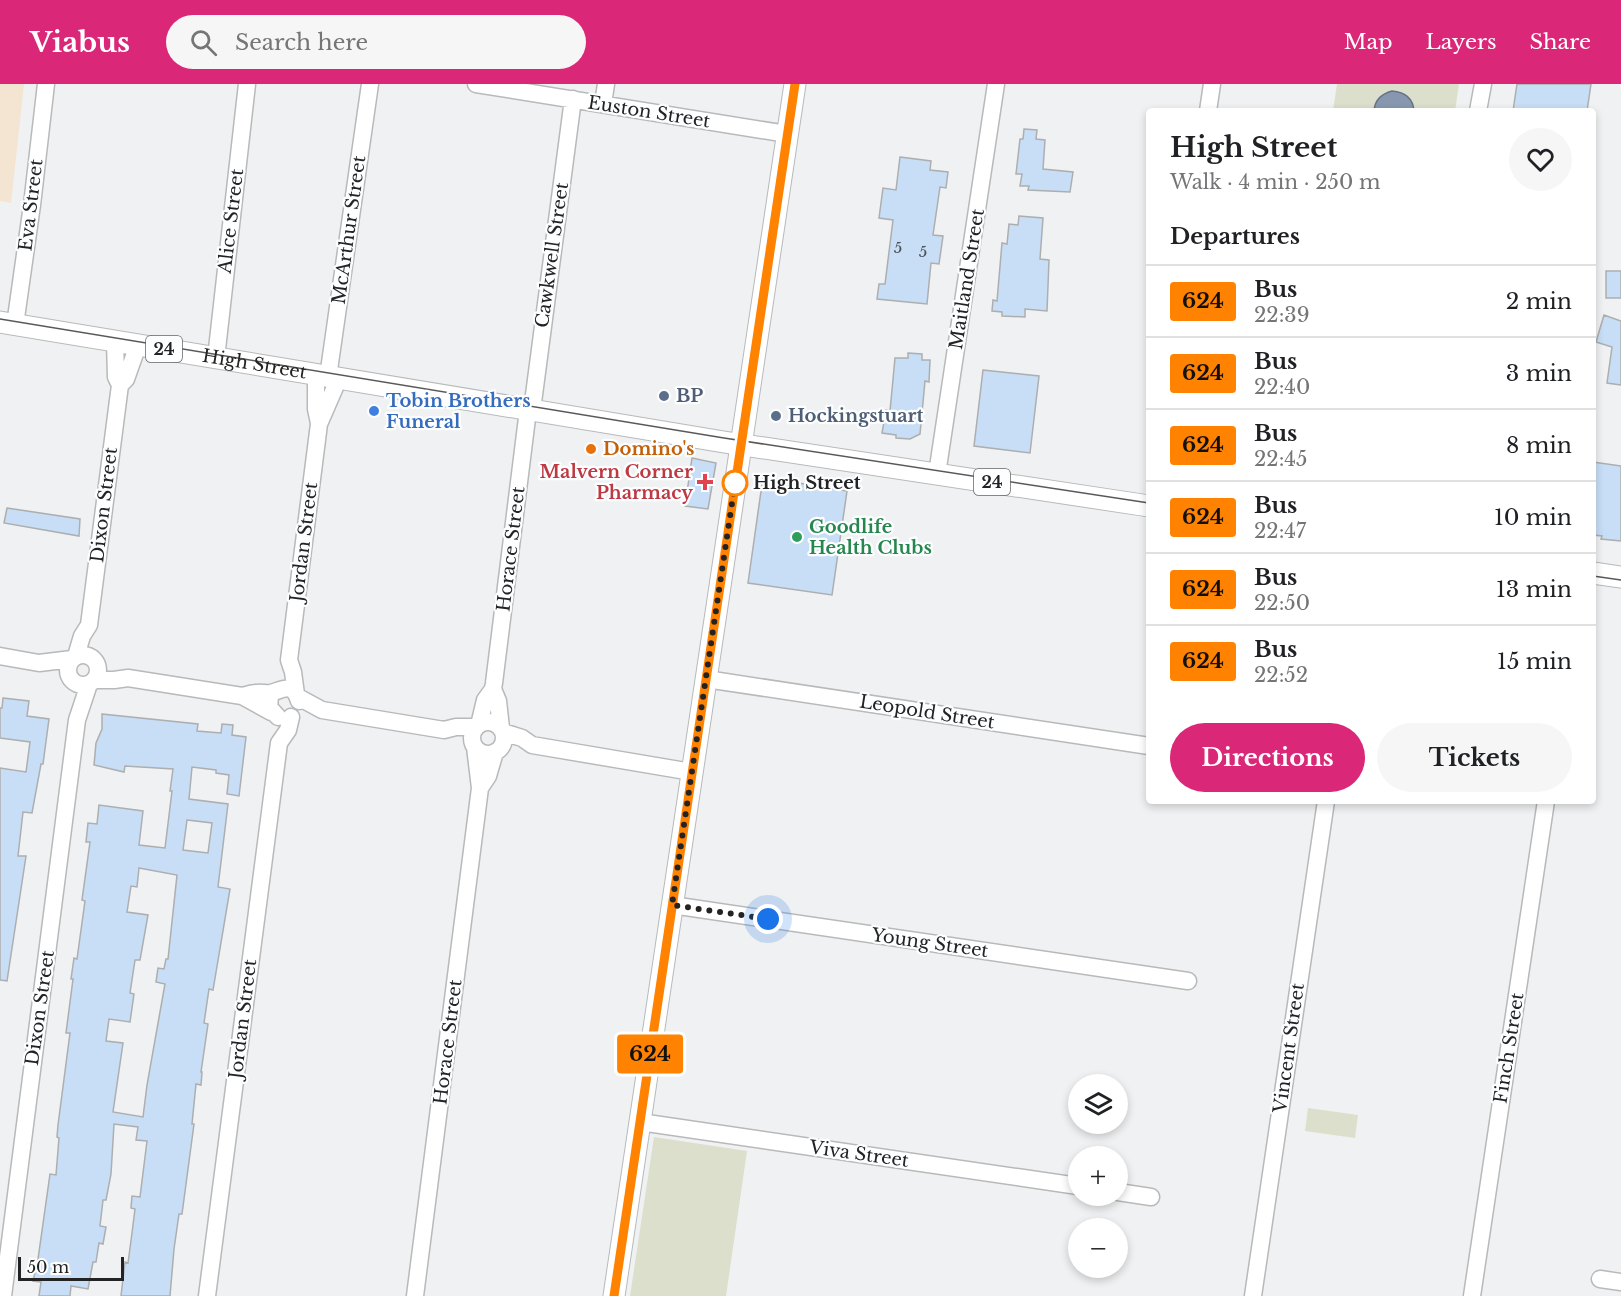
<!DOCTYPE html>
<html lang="en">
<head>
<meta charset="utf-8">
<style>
  :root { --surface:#fff; --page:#f6f6f6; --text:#202124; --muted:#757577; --line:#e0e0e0; --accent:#db2777 }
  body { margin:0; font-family:"Libre Baskerville",serif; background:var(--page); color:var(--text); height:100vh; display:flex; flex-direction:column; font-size:22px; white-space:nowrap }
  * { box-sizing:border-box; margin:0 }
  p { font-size:20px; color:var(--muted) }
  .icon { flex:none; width:33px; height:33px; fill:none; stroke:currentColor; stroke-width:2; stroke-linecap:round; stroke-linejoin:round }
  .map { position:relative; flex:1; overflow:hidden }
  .drawer { position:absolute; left:1146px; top:24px; width:450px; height:696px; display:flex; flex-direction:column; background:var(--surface); border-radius:6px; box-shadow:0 3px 9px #0003 }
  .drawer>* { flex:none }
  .badge { padding:0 12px; border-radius:4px; font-size:21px; line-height:39px }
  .fabs { position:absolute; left:1068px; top:990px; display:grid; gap:12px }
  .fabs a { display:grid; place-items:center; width:60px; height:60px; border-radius:50%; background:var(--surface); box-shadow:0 3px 9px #0003; font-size:30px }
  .scale { position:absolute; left:18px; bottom:15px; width:106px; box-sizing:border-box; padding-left:6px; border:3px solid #232324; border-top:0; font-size:16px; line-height:21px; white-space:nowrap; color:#232324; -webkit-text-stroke:4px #fdfeff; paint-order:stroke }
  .you { position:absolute; width:30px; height:30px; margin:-15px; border:4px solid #fff; border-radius:50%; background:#1a73e8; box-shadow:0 0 0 9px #1a73e833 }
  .map>.badge { position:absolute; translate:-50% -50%; box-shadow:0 0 0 3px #fff }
  h2 { padding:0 24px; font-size:22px; line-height:54px }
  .round { display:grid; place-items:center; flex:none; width:63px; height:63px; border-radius:32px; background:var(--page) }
  .overview { display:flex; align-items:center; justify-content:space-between; height:102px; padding:0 24px }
  h1 { font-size:28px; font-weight:700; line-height:45px }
  .button { display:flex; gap:12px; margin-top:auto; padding:12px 24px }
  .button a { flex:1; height:69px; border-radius:36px; background:var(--accent); color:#fff; font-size:24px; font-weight:700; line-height:69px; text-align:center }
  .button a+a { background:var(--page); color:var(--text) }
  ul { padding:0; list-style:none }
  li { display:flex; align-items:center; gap:18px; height:72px; padding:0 24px; border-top:2px solid var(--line) }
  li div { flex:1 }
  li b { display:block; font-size:22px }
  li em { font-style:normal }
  li .badge { min-width:66px; font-weight:700; text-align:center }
  header { display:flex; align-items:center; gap:36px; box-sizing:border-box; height:84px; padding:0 30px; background:var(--accent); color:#fff }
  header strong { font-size:28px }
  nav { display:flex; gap:33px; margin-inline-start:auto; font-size:21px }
  .search { width:420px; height:54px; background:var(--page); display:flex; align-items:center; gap:15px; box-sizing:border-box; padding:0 21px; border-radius:33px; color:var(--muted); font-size:22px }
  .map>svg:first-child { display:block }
  .education { fill:#f4e4d2 }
  .green { fill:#dcdfcc }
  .water { fill:#8697af; stroke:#687485; stroke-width:1.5 }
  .building { fill:#c7def6; stroke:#adaeaf; stroke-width:1.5; fill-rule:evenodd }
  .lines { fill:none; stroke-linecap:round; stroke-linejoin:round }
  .minor-casing { stroke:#b8b9ba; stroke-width:19 }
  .major-casing { stroke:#b8b9ba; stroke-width:23 }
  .minor { stroke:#fff; stroke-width:16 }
  .major { stroke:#fff; stroke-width:21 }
  .tram { stroke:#59595a; stroke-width:1.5 }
  .line-casing { stroke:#fff; stroke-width:14 }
  .line { stroke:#ff8200; stroke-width:9 }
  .walk { stroke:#232324; stroke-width:6; stroke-dasharray:0 10.8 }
  .service-dot { fill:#5c6f8a; stroke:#fdfeff; stroke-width:2 }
  .shop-dot { fill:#3f7fe0; stroke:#fdfeff; stroke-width:2 }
  .food-dot { fill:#e8710a; stroke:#fdfeff; stroke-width:2 }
  .health-dot { fill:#e0444e; stroke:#fdfeff; stroke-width:2 }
  .stop-dot { fill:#fff; stroke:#ff8200; stroke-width:3 }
  .leisure-dot { fill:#2e9e5b; stroke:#fdfeff; stroke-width:2 }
  .labels { text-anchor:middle; stroke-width:4.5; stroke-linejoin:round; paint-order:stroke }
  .number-label { font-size:15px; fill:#4c5258 }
  .shield { fill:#fdfeff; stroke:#646566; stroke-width:1.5 }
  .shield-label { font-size:16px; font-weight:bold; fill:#232324 }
  .street-label { font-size:18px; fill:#232324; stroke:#fdfeff }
  .service-label { font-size:18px; font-weight:bold; fill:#4e5e75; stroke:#fdfeff; text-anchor:start }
  .shop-label { font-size:18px; font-weight:bold; fill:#366cbe; stroke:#fdfeff; text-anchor:start }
  .food-label { font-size:18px; font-weight:bold; fill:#c56008; stroke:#fdfeff; text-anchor:start }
  .health-label { font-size:18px; font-weight:bold; fill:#be3a42; stroke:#fdfeff; text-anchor:end }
  .stop-label { font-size:18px; font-weight:bold; fill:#232324; stroke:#fdfeff; text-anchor:start }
  .leisure-label { font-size:18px; font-weight:bold; fill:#27864d; stroke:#fdfeff; text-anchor:start }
</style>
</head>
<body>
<header>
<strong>Viabus</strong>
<div class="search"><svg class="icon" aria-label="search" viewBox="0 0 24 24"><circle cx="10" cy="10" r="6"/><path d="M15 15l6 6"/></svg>Search here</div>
<nav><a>Map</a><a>Layers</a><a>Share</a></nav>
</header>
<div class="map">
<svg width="1621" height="1212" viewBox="0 0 1621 1212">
  <rect width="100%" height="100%" fill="#f0f1f2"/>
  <path class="education" d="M0 0H24L11 119 0 117Z"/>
  <path class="green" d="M1337 0H1459L1455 27H1333Z
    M1308 1024 1358 1031 1355 1054 1305 1047Z
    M654 1053 747 1067 726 1212H630Z"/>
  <path class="water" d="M1392 7C1405 8 1413 14 1414 27H1374C1375 15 1382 10 1392 7Z"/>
  <path class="building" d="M1517 0H1591L1587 27H1513Z
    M1024 45 1037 46 1036 55 1045 56 1043 85 1073 88 1070 108 1028 106 1029 102H1020L1022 90H1016L1020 55H1023Z
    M900 73 931 77 930 86 948 88 946 104 940 103 933 151 943 152 939 180 931 179 927 220 877 215 879 200H885L893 136 879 134 883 104 896 106Z
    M1019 132 1043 134 1040 175 1049 176 1047 227 1025 225V233L1002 232V228L992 227 993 216 997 217 1002 159 1007 160 1009 140 1018 141Z
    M1606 187H1621V214H1606Z
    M1604 231 1621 237V301L1607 299 1612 263 1596 258Z
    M908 269 922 270V276H930L929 298 925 297 920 350 910 355 896 354V351L882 349 886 326 890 327 895 274H908Z
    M983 286 1039 292 1030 369 974 362Z
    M692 374 716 379 708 425 685 422Z
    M1593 378 1621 382V457L1601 455 1602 452 1593 451Z
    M763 393 847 407 832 511 748 499Z
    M7 424 80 435 79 452 4 439Z
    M3 614 29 617 27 632 49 635 43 680H41L32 729 23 728 18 772H26L7 897 0 896V684L26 688 30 658 0 654V624H2Z
    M102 630 198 640 197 647 221 649 222 640 233 641 232 651 246 653 239 712 227 710 229 691 216 689V686L192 683 189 715 228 720 218 803 230 805 213 906 209 905 204 939 208 940 201 988H202L201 1001 196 1000 192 1040H194L182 1130H179L174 1165 170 1212H121L125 1178 128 1179 132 1149 135 1125 131 1124 132 1112 140 1113 147 1057 136 1056 138 1043 114 1040 111 1090 106 1116H103L100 1142 106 1143 103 1160 99 1159 96 1178H93L88 1205 71 1202 70 1212H39L41 1198 33 1197 38 1175 50 1090 56 1091 59 1054 57 1053 58 1041 70 949H66L73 895H71L74 874 77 875 85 817 82 816 90 758H86L88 739 97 740 99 721 143 727 139 761 165 764 172 707H170L173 685 125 682 124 688 94 681 96 659 102 645ZM187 736 212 739 208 769 183 766ZM139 784 177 791 168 875H166L164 885 158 884 156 898 165 900 147 1001 143 1033 113 1028 123 959 106 957 109 935 130 938 134 910 130 909 135 876H140L148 831 127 828 131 802 137 803Z"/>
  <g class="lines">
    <g class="minor-casing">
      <path id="minor" d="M476 0 787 50
        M603 20 606 0
        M1208 27 1212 0
        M1478 27 1483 0
        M15 241 32 121 46 0
        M216 274 247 0
        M316 291V325L319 339
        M328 293 370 0
        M120 301 126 295 138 261
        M532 326 573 15
        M937 390 996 0
        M68 586a15 15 0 1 1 30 0a15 15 0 1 1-30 0Z
        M0 572 39 579 72 575
        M76 572 82 552 89 541 120 301 116 293 115 257
        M706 595 1149 662
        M94 596H114L128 594 242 612 271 628
        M493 605 498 617 501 644
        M272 609 270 613 269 623 278 633
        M296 610 293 588 289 576 319 340 339 294
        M242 612C247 611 252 609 256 609 261 608 267 610 271 609 284 605 293 598 299 617
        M298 613 322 626 444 646 456 643H476
        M472 654a16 16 0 1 1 32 0a16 16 0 1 1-32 0Z
        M479 641 485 616 493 605 494 599 528 326
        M503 648 522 654 532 661 692 688
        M480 704 488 692 495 668
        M672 821 1188 897
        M640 1038 1078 1102
        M1118 1108 1151 1113
        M1600 1195 1621 1198
        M3 1212 77 636 89 600
        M207 1212 279 659 288 646 291 633
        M415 1212 480 704 475 663
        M1253 1212 1326 717
        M1472 1212 1546 717"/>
    </g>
    <g class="major-casing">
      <g id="major">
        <path id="s1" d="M0 238 724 358 1149 422"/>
        <path d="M1593 489 1621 493"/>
        <path d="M614 1212 795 0"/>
      </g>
    </g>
    <use href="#minor" class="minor"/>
    <use href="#major" class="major"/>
    <path class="tram" d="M0 235 724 354 1149 419
      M1593 492 1621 496"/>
  </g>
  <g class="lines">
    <g class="line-casing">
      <path id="line" d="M614 1212 795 0"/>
    </g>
    <use href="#line" class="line"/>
    <path class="walk" d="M735 399 672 821 768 835"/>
  </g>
  <g class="service-dot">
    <circle cx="664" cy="312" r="6"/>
    <circle cx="776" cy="332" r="6"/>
  </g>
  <circle class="shop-dot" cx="374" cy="327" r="6"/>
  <circle class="food-dot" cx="591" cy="365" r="6"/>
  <path class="health-dot" d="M702 389h6v6h6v6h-6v6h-6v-6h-6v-6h6z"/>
  <circle class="stop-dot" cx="735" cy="399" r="12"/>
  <circle class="leisure-dot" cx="797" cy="453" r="6"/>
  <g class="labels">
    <g class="number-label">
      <text x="898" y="169">5</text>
      <text x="923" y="173">5</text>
    </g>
    <g class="shield">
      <rect x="146" y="252" width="36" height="26" rx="4.5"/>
      <rect x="974" y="385" width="36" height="26" rx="4.5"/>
    </g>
    <g class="shield-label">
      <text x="164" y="271">24</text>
      <text x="992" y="404">24</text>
    </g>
    <g class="street-label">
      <text transform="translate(649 28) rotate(9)" y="6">Euston Street</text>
      <text transform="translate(31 121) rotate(-83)" y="6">Eva Street</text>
      <text transform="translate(231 137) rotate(-83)" y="6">Alice Street</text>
      <text transform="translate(349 146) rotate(-82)" y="6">McArthur Street</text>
      <text transform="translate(552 171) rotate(-82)" y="6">Cawkwell Street</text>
      <text transform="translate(967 195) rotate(-81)" y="6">Maitland Street</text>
      <text dy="6" stroke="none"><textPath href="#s1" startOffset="258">High Street</textPath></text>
      <text transform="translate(104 421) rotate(-83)" y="6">Dixon Street</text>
      <text transform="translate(304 458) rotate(-83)" y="6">Jordan Street</text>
      <text transform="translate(511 465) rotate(-83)" y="6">Horace Street</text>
      <text transform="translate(927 628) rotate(9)" y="6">Leopold Street</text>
      <text transform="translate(930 859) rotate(8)" y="6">Young Street</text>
      <text transform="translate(40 924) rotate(-82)" y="6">Dixon Street</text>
      <text transform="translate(243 935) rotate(-83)" y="6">Jordan Street</text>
      <text transform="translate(448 958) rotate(-83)" y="6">Horace Street</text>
      <text transform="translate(1289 964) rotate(-82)" y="6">Vincent Street</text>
      <text transform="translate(1509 964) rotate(-81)" y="6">Finch Street</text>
      <text transform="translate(859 1070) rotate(8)" y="6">Viva Street</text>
    </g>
    <g class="service-label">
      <text x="676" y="318">BP</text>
      <text x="788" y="338">Hockingstuart</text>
    </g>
    <g class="shop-label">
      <text x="386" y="323">Tobin Brothers<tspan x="386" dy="21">Funeral</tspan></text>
    </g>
    <g class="food-label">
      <text x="603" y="371">Domino's</text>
    </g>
    <g class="health-label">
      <text x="693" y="394">Malvern Corner<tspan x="693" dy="21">Pharmacy</tspan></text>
    </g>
    <g class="stop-label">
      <text x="753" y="405">High Street</text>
    </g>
    <g class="leisure-label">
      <text x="809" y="449">Goodlife<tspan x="809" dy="21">Health Clubs</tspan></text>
    </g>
  </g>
</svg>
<div class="fabs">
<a><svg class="icon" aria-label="layers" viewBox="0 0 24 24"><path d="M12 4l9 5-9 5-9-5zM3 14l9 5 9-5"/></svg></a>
<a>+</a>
<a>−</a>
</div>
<div class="scale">50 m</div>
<div class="you" style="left:768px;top:835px"></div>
<b class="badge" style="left:650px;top:970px;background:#ff8200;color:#111">624</b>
<section class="drawer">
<div class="overview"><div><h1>High Street</h1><p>Walk · 4 min · 250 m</p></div><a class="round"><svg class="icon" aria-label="heart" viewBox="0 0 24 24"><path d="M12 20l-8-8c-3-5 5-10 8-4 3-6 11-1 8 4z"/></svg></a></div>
<h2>Departures</h2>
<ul>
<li><span class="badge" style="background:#ff8200;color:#111">624</span><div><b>Bus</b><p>22:39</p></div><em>2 min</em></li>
<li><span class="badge" style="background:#ff8200;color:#111">624</span><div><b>Bus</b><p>22:40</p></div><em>3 min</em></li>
<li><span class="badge" style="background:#ff8200;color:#111">624</span><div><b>Bus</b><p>22:45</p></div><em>8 min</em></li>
<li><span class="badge" style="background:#ff8200;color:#111">624</span><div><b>Bus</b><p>22:47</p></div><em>10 min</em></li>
<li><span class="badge" style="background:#ff8200;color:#111">624</span><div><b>Bus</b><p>22:50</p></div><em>13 min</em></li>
<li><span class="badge" style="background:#ff8200;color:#111">624</span><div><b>Bus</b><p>22:52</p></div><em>15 min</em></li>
</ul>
<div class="button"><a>Directions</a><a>Tickets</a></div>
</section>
</div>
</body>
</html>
